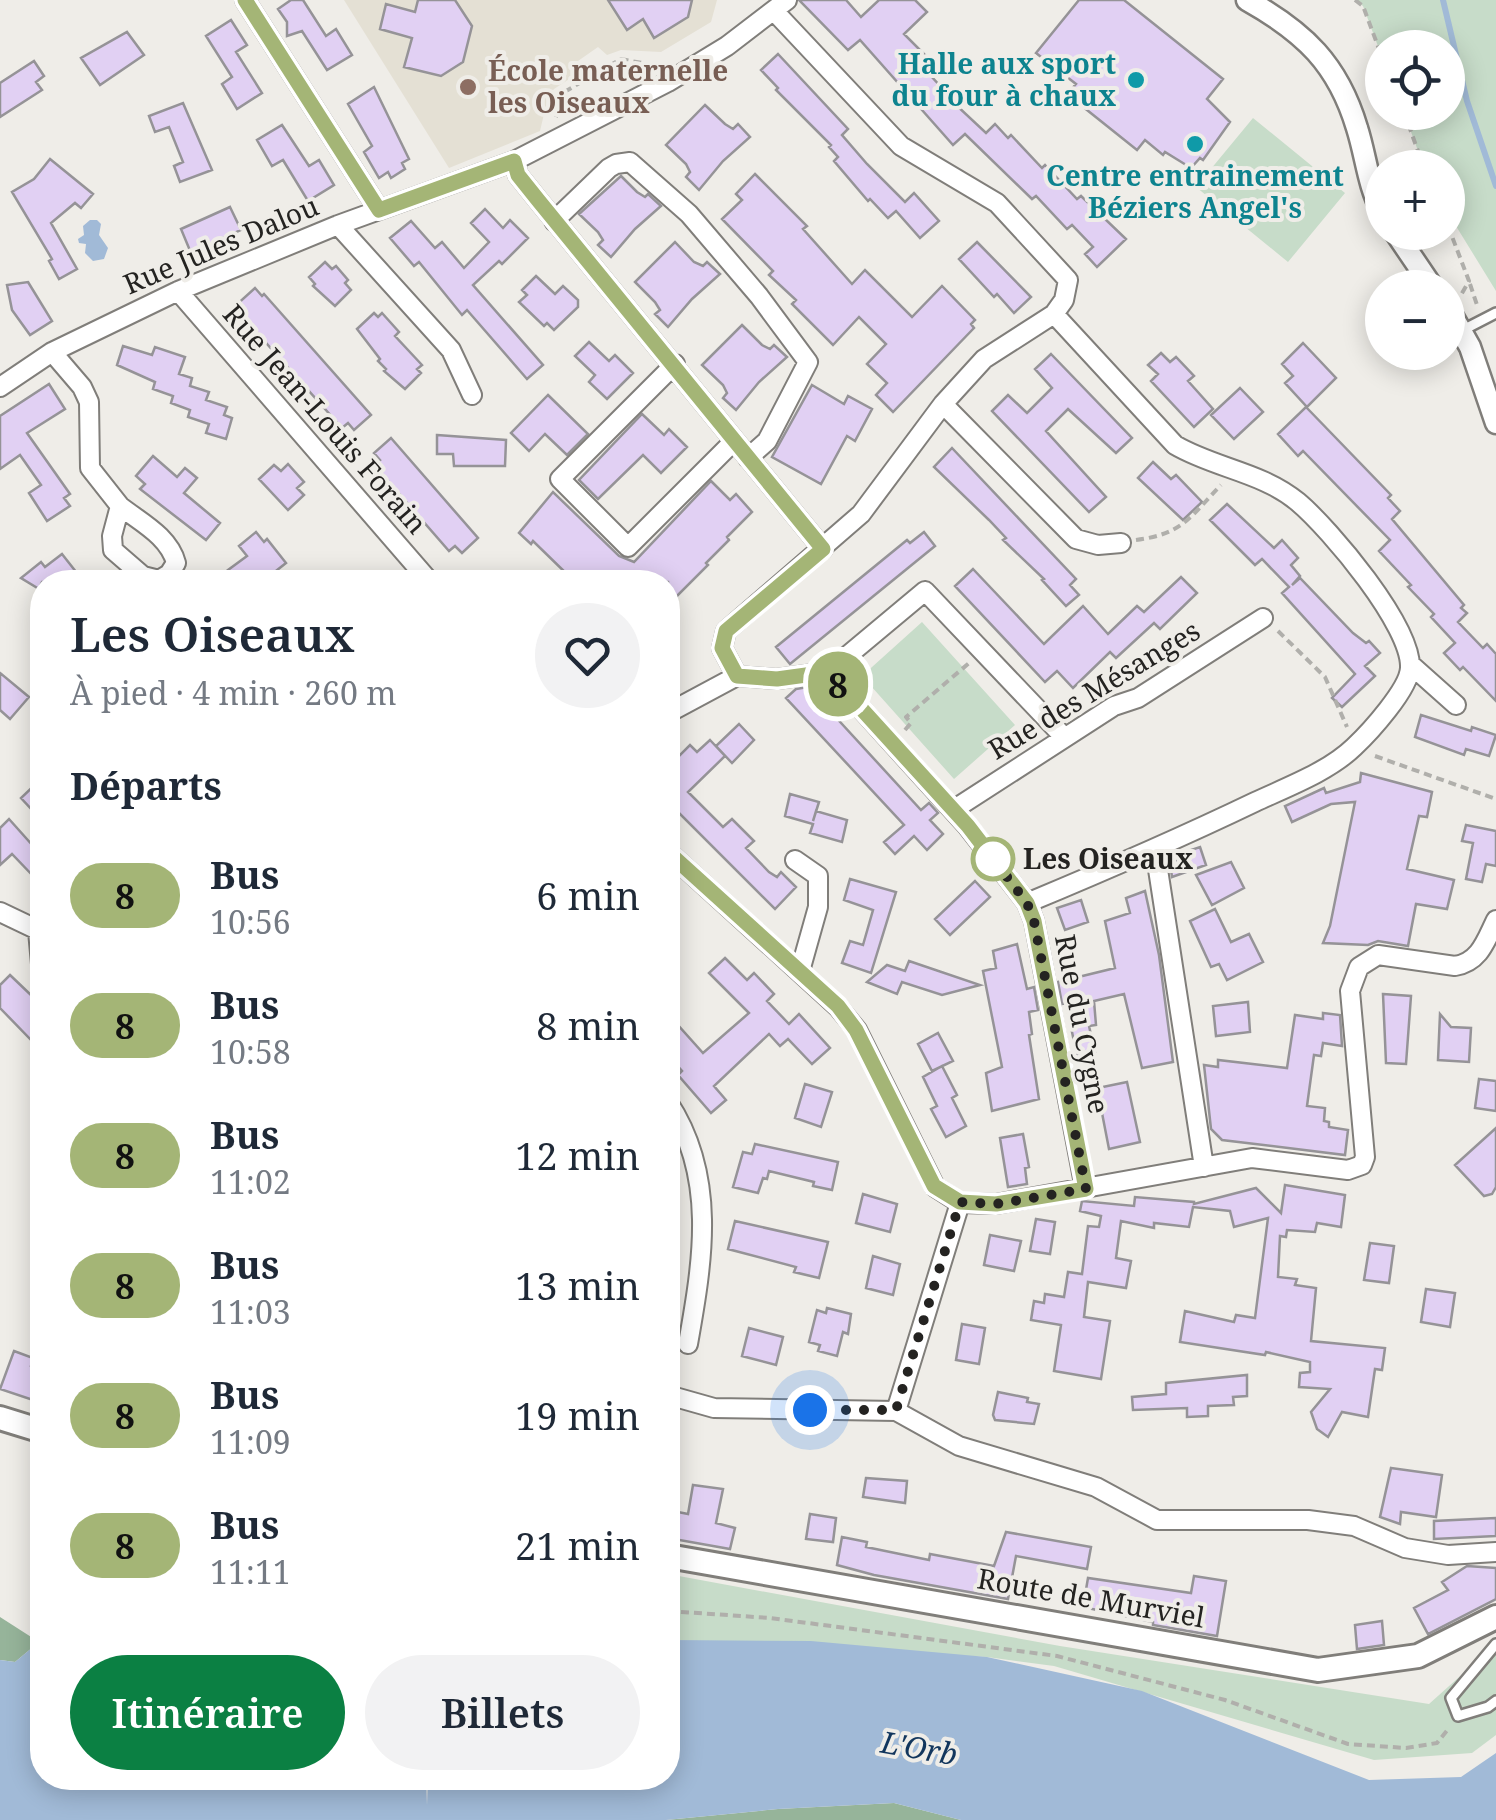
<!DOCTYPE html>
<html lang="fr">
<head>
<meta charset="utf-8">
<style>
  :root { --surface:#fff; --page:#f2f2f3; --text:#1f2937; --muted:#747a83; --accent:#0b8043 }
  body { margin:0; font-family:"Noto Serif",serif; background:var(--page); color:var(--text); height:100vh; display:flex; flex-direction:column; font-size:38px; white-space:nowrap }
  * { box-sizing:border-box; margin:0 }
  p { font-size:32px; color:var(--muted) }
  .icon { flex:none; width:55px; height:55px; fill:none; stroke:currentColor; stroke-width:2; stroke-linecap:round; stroke-linejoin:round }
  .map { position:relative; flex:1; overflow:hidden }
  .details { position:absolute; left:30px; top:570px; width:650px; height:1220px; display:flex; flex-direction:column; background:var(--surface); border-radius:40px; box-shadow:0 5px 25px #0003 }
  .details>* { flex:none }
  .badge { padding:0 20px; border-radius:32px; font-size:35px; line-height:65px }
  .fabs { position:absolute; left:1365px; top:30px; display:grid; gap:20px }
  .fabs a { display:grid; place-items:center; width:100px; height:100px; border-radius:50%; background:var(--surface); box-shadow:0 5px 25px #0003; font-size:50px }
  .you { position:absolute; width:50px; height:50px; margin:-25px; border:8px solid #fff; border-radius:50%; background:#1a73e8; box-shadow:0 0 0 15px #1a73e833 }
  .map>.badge { position:absolute; translate:-50% -50%; box-shadow:0 0 0 5px #fff }
  h2 { padding:0 40px; font-size:38px; line-height:90px }
  .round { display:grid; place-items:center; flex:none; width:105px; height:105px; border-radius:52px; background:var(--page) }
  .headline { display:flex; align-items:center; justify-content:space-between; height:170px; padding:0 40px }
  h1 { font-size:48px; font-weight:600; line-height:75px }
  .primary-button { display:flex; gap:20px; margin-top:auto; padding:20px 40px }
  .primary-button a { flex:1; height:115px; border-radius:60px; background:var(--accent); color:#fff; font-size:40px; font-weight:600; line-height:115px; text-align:center }
  .primary-button a+a { background:var(--page); color:var(--text) }
  ul { padding:0; list-style:none }
  li { display:flex; align-items:center; gap:30px; height:130px; padding:0 40px }
  li div { flex:1 }
  li b { display:block; font-size:38px }
  li em { font-style:normal }
  li .badge { min-width:110px; font-weight:700; text-align:center }
  .map>svg:first-child { display:block }
  .built { fill:#e4e0d4 }
  .green { fill:#c7dcc9 }
  .forest { fill:#96b49a }
  .water { fill:#a1bad7 }
  .lines { fill:none; stroke-linecap:round; stroke-linejoin:round }
  .stream { stroke:#a1bad7; stroke-width:6 }
  .building { fill:#e1d0f3; stroke:#959397; stroke-width:2.5 }
  .service-casing { stroke:#807e7a; stroke-width:14 }
  .minor-casing { stroke:#807e7a; stroke-width:22 }
  .tertiary-casing { stroke:#807e7a; stroke-width:25 }
  .secondary-casing { stroke:#807e7a; stroke-width:28 }
  .path { stroke:#b0afab; stroke-width:4; stroke-dasharray:8 5; stroke-linecap:butt }
  .service { stroke:#fff; stroke-width:9 }
  .minor { stroke:#fff; stroke-width:18 }
  .tertiary { stroke:#fff; stroke-width:20 }
  .secondary { stroke:#fff; stroke-width:22 }
  .line-casing { stroke:#fff; stroke-width:22 }
  .line { stroke:#a4b576; stroke-width:15 }
  .walk { stroke:#242321; stroke-width:10; stroke-dasharray:0 18 }
  .culture-dot { fill:#0f9aa8; stroke:#efede8; stroke-width:4 }
  .education-dot { fill:#8d6e63; stroke:#efede8; stroke-width:4 }
  .stop-dot { fill:#fff; stroke:#a4b576; stroke-width:5 }
  .labels { text-anchor:middle; stroke-width:8; stroke-linejoin:round; paint-order:stroke }
  .culture-label { font-size:28px; font-weight:bold; fill:#0d838f; stroke:#efede8; text-anchor:end }
  .education-label { font-size:28px; font-weight:bold; fill:#785e54; stroke:#efede8; text-anchor:start }
  .street-label { font-size:28px; fill:#242321; stroke:#efede8 }
  .stop-label { font-size:28px; font-weight:bold; fill:#242321; stroke:#efede8; text-anchor:start }
  .water-label { font-size:30px; font-style:italic; fill:#12365d; stroke:#efede8 }
</style>
</head>
<body>
<div class="map">
<svg width="1496" height="1820" viewBox="0 0 1496 1820">
  <rect width="100%" height="100%" fill="#efede8"/>
  <path class="built" d="M344 0H717L711 22 661 52 621 50 607 55 598 47 578 61 583 70 554 89 548 97 540 131 449 168Z"/>
  <path class="green" d="M1355 0H1496V291L1448 213V168L1424 167 1404 113 1448 112V48H1382V57L1363 6Z
    M1253 118 1345 193 1288 262 1196 187Z
    M922 622 1015 725 954 779 862 676Z
    M668 1574 1060 1646 1429 1704 1496 1644V1735L1472 1753 1374 1760 1054 1666 987 1657 668 1640Z"/>
  <path class="forest" d="M0 1617 39 1642 15 1662 0 1660Z
    M894 1803 961 1820H666L778 1809Z"/>
  <path class="water" d="M97 220 101 224 99 235 108 248 104 259 93 261 85 253 86 244 79 243 78 239 84 235 83 226 90 220Z
    M668 1640 811 1641 987 1657 1142 1691 1369 1780 1461 1777 1496 1753V1820H961L894 1803 778 1809 666 1820H0V1660L15 1662 39 1642 42 1643V1778H426L427 1805 428 1778H668Z"/>
  <g class="lines">
    <path class="stream" d="M1443 0 1467 101 1496 186"/>
  </g>
  <path class="building" d="M291 0H303L326 36 336 29 352 55 327 70 302 31 287 36V22L278 9Z
    M418 0H455L472 26 463 62 441 76 404 67 412 38 380 29 386 4 415 12Z
    M608 0H692L688 17 654 38 643 19 627 30Z
    M799 0H846L861 17 879 0H915L927 12 904 34 928 58 921 65 941 87 939 89 986 133 995 124 1008 138 1011 135 1042 168 1045 165 1077 199 1081 196 1126 239 1097 267 1085 254 1093 247 1072 225 1067 229 1036 196 1032 199 965 134 953 145 860 40 848 50Z
    M1079 0H1124L1223 79 1207 99 1230 122 1203 160 1200 158 1191 168 1165 152 1163 155 1145 140 1137 150 1067 94 1076 84 1036 53Z
    M231 20 247 45 236 52 262 93 237 109 222 84 232 77 206 36Z
    M127 32 144 55 100 85 81 58Z
    M778 54 848 129 842 135 867 164 905 202 914 193 939 221 920 238 896 211 888 218 870 199 868 201 834 161 838 157 829 147 831 145 776 90 778 88 761 70Z
    M34 61 44 76 36 82 42 90 0 117V83Z
    M374 87 409 159 402 163 405 169 391 178 388 172 379 178 364 152 372 146 348 104Z
    M183 103 212 170 180 182 174 166 183 162 169 127 155 132 149 116Z
    M705 105 725 124 733 129 738 124 750 137 723 161 699 190 686 177 690 172 686 164 666 145Z
    M282 125 309 166 319 160 334 185 308 201 283 160 272 166 257 140Z
    M50 159 93 194 81 208 75 203 51 223 77 269 59 279 49 261 52 259 12 192 34 179Z
    M755 174 807 226 803 229 852 284 865 270 912 317 942 286 975 320 971 324 974 328 893 412 876 395 887 383 867 364 886 344 859 317 833 345 792 304 796 300 769 275 773 271 722 219 742 200 736 194Z
    M621 176 637 192 645 197 648 194 661 206 635 229 611 257 598 245 603 240 598 232 579 214Z
    M230 207 241 230 191 253 181 229Z
    M485 209 503 228 510 220 528 238 502 264 499 261 473 285 543 365 527 379 467 310 462 315 419 262 414 266 390 238 411 221 435 248 442 242 464 268 489 242 471 223Z
    M675 242 694 262 703 266 707 262 720 274 692 299 668 327 655 314 660 310 655 302 635 282Z
    M977 242 1031 297 1014 313 997 294 994 297 959 259Z
    M325 262 332 269 336 266 348 280 345 283 351 290 335 306 313 286 315 284 309 277Z
    M536 276 555 294 563 286 578 300V307L554 330 547 323 544 326 519 302 527 295 522 290Z
    M28 282 52 321 30 335 12 310 7 285Z
    M255 288 262 296 264 294 371 415 354 430 348 423 342 428 234 307Z
    M374 313 378 317 382 313 391 323 399 332 395 336 422 365 417 369 421 373 405 389 384 371 386 369 378 361 380 359 357 329Z
    M742 325 762 345 770 349 774 345 787 357 759 382 736 410 723 398 727 393 723 385 702 365Z
    M589 342 609 361 615 355 633 373 607 399 589 382 595 375 575 356Z
    M1303 343 1336 378 1307 407 1285 383 1293 376 1282 364Z
    M123 346 152 355 155 347 185 357 179 374 192 378 190 386 209 392 206 400 227 407 224 415 232 418 226 439 206 433 209 424 188 417 190 410 171 403 173 396 153 389 155 382 117 365Z
    M1161 353 1170 362 1176 357 1194 376 1188 381 1213 409 1194 427 1151 381 1158 374 1148 365Z
    M1051 354 1132 438 1116 453 1068 409 1046 431 1106 497 1089 512 992 411 1008 395 1027 413 1052 388 1035 369Z
    M49 384 65 409 27 433 70 494 64 498 70 506 47 521 29 493 41 485 20 455 0 469V416Z
    M812 385 844 404 848 396 872 409 855 441 847 436 821 484 772 457Z
    M1240 388 1263 412 1234 439 1211 415Z
    M548 395 588 434 567 455 545 434 529 451 511 433Z
    M1306 407 1391 495 1388 498 1400 511 1392 519 1464 605 1461 608 1467 613 1458 622 1483 648 1487 644 1496 654V701L1463 667 1460 670 1444 653 1455 643 1431 617 1434 614 1408 587 1411 585 1379 551 1390 540 1303 451 1298 456 1278 434Z
    M642 414 664 435 669 429 687 447 661 473 643 455 598 499 579 480Z
    M437 435 506 440 505 466H454L453 454H437Z
    M391 438 478 538 462 553 455 546 449 551 374 465 380 460 374 453Z
    M952 448 1076 579 1070 585 1079 595 1066 606 1042 580 1044 579 1003 540 1006 538 989 520 934 467Z
    M153 456 177 477 185 468 197 478 184 493 220 523 206 540 140 489 145 484 136 476Z
    M1153 462 1171 479 1176 475 1202 502 1183 520 1138 478Z
    M288 464 304 482 297 488 304 495 288 510 259 479 274 465 281 471Z
    M711 481 730 500 736 494 752 512 727 537 729 540 706 563 708 565 668 605V582H575L533 541 531 544 519 533 553 492 619 556 634 562Z
    M1227 504 1274 548 1282 540 1298 558 1291 565 1300 576 1292 585 1300 578 1353 633 1366 643 1369 641 1380 653 1365 666 1375 676 1342 707 1332 698 1355 674 1282 593 1289 587 1262 559 1255 565 1210 520Z
    M256 532 264 542 267 539 286 563 262 582H238L228 570 247 556 239 546Z
    M924 532 935 546 790 664 776 647 907 540 910 543Z
    M62 554 84 582H42L39 589 21 578 41 562 45 567Z
    M973 569 1044 644 1083 606 1108 634 1137 606 1144 612 1181 577 1197 593 1160 629 1154 623 1116 658 1110 652 1073 688 1057 671 1045 682 955 586Z
    M0 673 29 697 10 719 0 710Z
    M808 687 921 810 929 803 938 813 930 820 943 834 927 850 914 836 895 854 884 842 904 825 786 698 796 689Z
    M1421 715 1471 731 1472 727 1496 735 1489 756 1466 749 1464 755 1415 737Z
    M739 724 754 740 732 763 716 746Z
    M710 740 725 756 688 792 723 827 732 819 754 841 746 848 769 872 777 877 781 872 796 887 775 909 668 802V767L690 745 697 752Z
    M1361 773 1432 792 1427 817 1419 816 1407 869 1454 880 1447 909 1416 904 1408 946 1378 941 1368 945 1323 943 1330 926 1355 802 1331 804 1292 822 1285 806 1324 788 1326 793 1360 782Z
    M42 778V805L34 812 21 798Z
    M790 794 819 802 813 821 816 811 847 820 842 842 810 833 813 824 785 816Z
    M9 819 42 856V870L35 878 12 854 0 865V828Z
    M1466 825 1496 831V866L1486 864 1482 882 1466 879 1473 843 1462 841Z
    M1200 847 1206 865 1172 877 1171 870 1179 854Z
    M1231 862 1244 888 1212 905 1196 875Z
    M850 879 896 892 871 973 842 963 850 941 863 945 873 910 844 900Z
    M975 881 990 897 950 935 935 919Z
    M1145 891 1159 955 1173 1062 1142 1068 1124 994 1094 1001 1096 1025 1089 1026 1095 1052 1077 1056 1066 1003 1062 1004 1058 982 1115 968 1105 921 1130 913 1126 898Z
    M1081 900 1088 922 1065 930 1057 908Z
    M1215 909 1231 942 1249 934 1263 962 1227 980 1219 964 1211 967 1190 921Z
    M1017 944 1027 989 1034 987 1038 1010 1029 1012 1032 1034 1029 1035 1039 1099 992 1111 986 1073 1002 1067 983 971 996 968 993 951Z
    M725 958 747 980 754 973 774 994 767 1001 789 1024 799 1014 830 1048 812 1064 788 1039 780 1046 769 1034 714 1086 726 1100 711 1113 678 1075 682 1071 668 1055V1014L703 1053 749 1013 709 973Z
    M909 961 980 985 942 995 902 982 897 994 867 982 887 965 905 971Z
    M10 975 33 997 42 989V1033L33 1042 0 1008V985Z
    M1383 994 1411 996 1406 1064 1386 1063Z
    M1248 1002 1250 1032 1216 1036 1213 1006Z
    M1323 1013 1340 1015 1342 1046 1323 1043 1321 1056 1314 1055 1307 1106 1325 1108 1324 1121 1329 1122V1127L1348 1130 1345 1155 1222 1140 1211 1129 1204 1065 1218 1067V1060L1287 1068 1295 1015 1323 1019Z
    M1440 1014 1451 1027 1471 1028 1469 1062 1438 1060Z
    M938 1033 953 1061 932 1071 918 1044Z
    M942 1066 957 1095 952 1098 966 1126 946 1137 931 1109 937 1106 923 1077Z
    M1479 1079 1496 1081V1111L1475 1108Z
    M1127 1082 1140 1142 1109 1149 1102 1113 1097 1114 1093 1089Z
    M805 1084 832 1092 821 1127 795 1118Z
    M1496 1128V1187L1492 1194 1484 1196 1455 1165Z
    M1023 1134 1029 1167 1025 1168 1027 1184 1008 1187 1000 1138Z
    M755 1144 838 1162 832 1190 813 1186 814 1182 769 1171 767 1179 763 1178 758 1193 733 1187 743 1152 752 1154Z
    M1285 1185 1345 1195 1341 1227 1317 1223 1315 1232 1287 1230 1286 1237 1280 1236 1278 1277 1297 1279 1295 1285 1316 1288 1311 1341 1385 1348 1382 1370 1375 1369 1368 1417 1342 1412 1328 1437 1317 1429 1311 1412 1330 1389 1299 1387 1300 1373 1310 1372V1362L1266 1352 1265 1355 1180 1342 1185 1311 1234 1322 1236 1315 1255 1318 1268 1218 1234 1227 1230 1211 1193 1207 1189 1227 1154 1223V1228L1121 1221 1116 1258 1131 1261 1126 1288 1088 1282 1084 1317 1110 1321 1101 1379 1054 1371 1061 1325 1031 1320 1034 1301 1044 1303 1045 1294 1064 1297 1068 1272 1082 1274 1088 1226 1099 1227 1101 1216 1080 1211 1082 1201 1134 1206 1135 1197 1194 1202V1204L1256 1188 1281 1213Z
    M863 1194 897 1204 890 1232 856 1223Z
    M1036 1219 1055 1222 1050 1254 1030 1251Z
    M735 1221 828 1242 819 1278 794 1272 796 1267 728 1249Z
    M990 1235 1021 1241 1014 1271 984 1265Z
    M1370 1243 1394 1246 1389 1283 1364 1280Z
    M873 1256 900 1264 893 1295 866 1288Z
    M1426 1289 1455 1293 1450 1327 1421 1322Z
    M827 1308 851 1314 848 1334 843 1332 837 1356 818 1351 820 1345 809 1342 817 1310 826 1313Z
    M962 1324 985 1328 979 1364 956 1360Z
    M749 1328 783 1337 776 1365 742 1356Z
    M14 1351 33 1358 31 1366 42 1370V1403L0 1389Z
    M1247 1375V1396L1233 1397 1234 1405 1208 1406V1416L1187 1417V1408L1133 1410 1132 1397 1166 1394V1383Z
    M998 1392 1028 1398 1027 1402 1039 1404 1034 1424 995 1420 993 1415Z
    M1391 1468 1442 1475 1436 1517 1401 1512 1400 1524 1380 1517Z
    M866 1478 907 1481 905 1503 863 1497Z
    M693 1485 723 1489 716 1523 735 1528 730 1549 668 1538V1510L688 1514Z
    M810 1514 836 1518 833 1542 806 1539Z
    M1496 1518V1536L1434 1539V1521Z
    M1006 1532 1091 1547 1087 1569 1016 1556 1008 1599 874 1575 837 1565 842 1537 867 1542 866 1547 929 1560 930 1554 994 1566Z
    M1467 1566 1496 1568V1599L1428 1634 1414 1608 1448 1590 1442 1582Z
    M1194 1576 1226 1581 1217 1636 1153 1625V1622L1083 1607 1088 1578 1191 1593Z
    M1382 1621 1384 1645 1357 1649 1355 1625Z"/>
  <g class="lines">
    <g class="service-casing">
      <path id="service" d="M1461 331 1496 313
        M1496 1644 1451 1698 1458 1716 1488 1707 1496 1701"/>
    </g>
    <g class="minor-casing">
      <path id="minor" d="M245 0 379 210
        M774 11 901 146 997 203 1068 280 1064 300 1054 314 1175 445C1214 468 1262 472 1298 502 1330 529 1412 626 1410 668 1409 689 1370 732 1354 747 1328 772 1287 787 1255 802 1180 838 1104 871 1027 903
        M514 161 518 175 538 200 823 549
        M554 221 609 168 616 164 630 162 689 214 759 296 808 362 767 441 748 458
        M338 225 451 350 472 395
        M178 291 430 582
        M52 352 82 387 89 402 90 468 120 506 112 536 113 550 143 576 159 580 169 574 176 563C169 536 140 522 120 506
        M675 364 560 479 628 547 734 441
        M0 387 52 352 178 291 338 225 514 161 668 82 727 46 787 0
        M943 404 1076 539 1098 545 1121 543
        M1410 664 1456 705
        M828 672 968 827 1027 903 1034 921 1085 1189
        M828 672 925 591 1064 737
        M737 676 722 648 726 631 861 514 943 404 984 359 1054 314
        M668 713 737 676 777 679 828 672
        M953 810 1114 706 1138 698 1263 618
        M1155 850 1204 1167
        M668 852 838 1007 857 1030 935 1187 960 1203 996 1204 1252 1158 1348 1170 1362 1165 1365 1157 1350 991 1359 967 1378 955 1455 966C1480 962 1486 940 1496 920
        M795 860 818 876V907L800 971
        M0 912 42 932
        M38 931 42 975
        M668 1102C717 1176 703 1260 688 1344
        M668 1395 714 1408 896 1411 959 1446 1096 1487 1157 1520H1308L1354 1526 1405 1548 1448 1555 1496 1552
        M896 1411 960 1203"/>
    </g>
    <g class="tertiary-casing">
      <path id="tertiary" d="M1247 0C1304 32 1338 64 1357 128 1366 156 1368 186 1382 211
        M1395 232 1433 288
        M1448 308 1470 347 1496 423"/>
    </g>
    <g class="secondary-casing">
      <path id="secondary" d="M0 1418 42 1431
        M668 1556 1318 1670 1418 1656 1496 1617"/>
    </g>
    <path class="path" d="M1355 0 1363 6 1382 57
      M1404 112 1424 168
      M556 117 566 91 621 59 642 63 652 70
      M1448 226 1469 281 1461 295
      M1470 284 1478 308
      M1136 540C1183 534 1190 517 1221 485
      M1278 631 1325 677 1347 727
      M905 730 911 723 906 717 969 663
      M1375 756 1496 799
      M668 1611 770 1618 1057 1656 1225 1700 1348 1744 1406 1748 1437 1743 1449 1728"/>
    <use href="#service" class="service"/>
    <use href="#minor" class="minor"/>
    <use href="#tertiary" class="tertiary"/>
    <use href="#secondary" class="secondary"/>
  </g>
  <g class="lines">
    <g class="line-casing">
      <path id="line" d="M245 0 379 210 514 161 518 175 538 200 823 549 726 631 722 648 737 676 777 679 828 672 968 826 1027 903 1034 921 1086 1189 996 1204 960 1202 934 1186 856 1030 838 1006 668 852"/>
    </g>
    <use href="#line" class="line"/>
    <path class="walk" d="M810 1410H896L960 1202 996 1204 1086 1189 1034 921 1027 903 988 852 993 859"/>
  </g>
  <g class="culture-dot">
    <circle cx="1136" cy="80" r="10"/>
    <circle cx="1195" cy="144" r="10"/>
  </g>
  <circle class="education-dot" cx="468" cy="87" r="10"/>
  <circle class="stop-dot" cx="993" cy="859" r="20"/>
  <g class="labels">
    <g class="culture-label">
      <text x="1116" y="74">Halle aux sport<tspan x="1116" dy="32">du four à chaux</tspan></text>
      <text x="1195" y="186" text-anchor="middle">Centre entrainement<tspan x="1195" dy="32">Béziers Angel's</tspan></text>
    </g>
    <g class="education-label">
      <text x="488" y="81">École maternelle<tspan x="488" dy="32">les Oiseaux</tspan></text>
    </g>
    <g class="street-label">
      <text transform="translate(221 245) rotate(-23)" y="10">Rue Jules Dalou</text>
      <text transform="translate(325 419) rotate(49)" y="10">Rue Jean-Louis Forain</text>
      <text transform="translate(1094 690) rotate(-31)" y="10">Rue des Mésanges</text>
      <text transform="translate(1082 1024) rotate(79)" y="10">Rue du Cygne</text>
      <text transform="translate(1091 1598) rotate(10)" y="10">Route de Murviel</text>
    </g>
    <g class="stop-label">
      <text x="1023" y="869">Les Oiseaux</text>
    </g>
    <g class="water-label">
      <text transform="translate(919 1749) rotate(10)" y="10">L'Orb</text>
    </g>
  </g>
</svg>
<div class="fabs">
<a><svg class="icon" aria-label="locate" viewBox="0 0 24 24"><circle cx="12" cy="12" r="6"/><path d="M12 2v4M12 18v4M2 12h4M18 12h4"/></svg></a>
<a>+</a>
<a>−</a>
</div>
<div class="you" style="left:810px;top:1410px"></div>
<b class="badge" style="left:838px;top:684px;background:#a4b576;color:#111">8</b>
<section class="details">
<div class="headline"><div><h1>Les Oiseaux</h1><p>À pied · 4 min · 260 m</p></div><a class="round"><svg class="icon" aria-label="heart" viewBox="0 0 24 24"><path d="M12 20l-8-8c-3-5 5-10 8-4 3-6 11-1 8 4z"/></svg></a></div>
<h2>Départs</h2>
<ul>
<li><span class="badge" style="background:#a4b576;color:#111">8</span><div><b>Bus</b><p>10:56</p></div><em>6 min</em></li>
<li><span class="badge" style="background:#a4b576;color:#111">8</span><div><b>Bus</b><p>10:58</p></div><em>8 min</em></li>
<li><span class="badge" style="background:#a4b576;color:#111">8</span><div><b>Bus</b><p>11:02</p></div><em>12 min</em></li>
<li><span class="badge" style="background:#a4b576;color:#111">8</span><div><b>Bus</b><p>11:03</p></div><em>13 min</em></li>
<li><span class="badge" style="background:#a4b576;color:#111">8</span><div><b>Bus</b><p>11:09</p></div><em>19 min</em></li>
<li><span class="badge" style="background:#a4b576;color:#111">8</span><div><b>Bus</b><p>11:11</p></div><em>21 min</em></li>
</ul>
<div class="primary-button"><a>Itinéraire</a><a>Billets</a></div>
</section>
</div>
</body>
</html>
